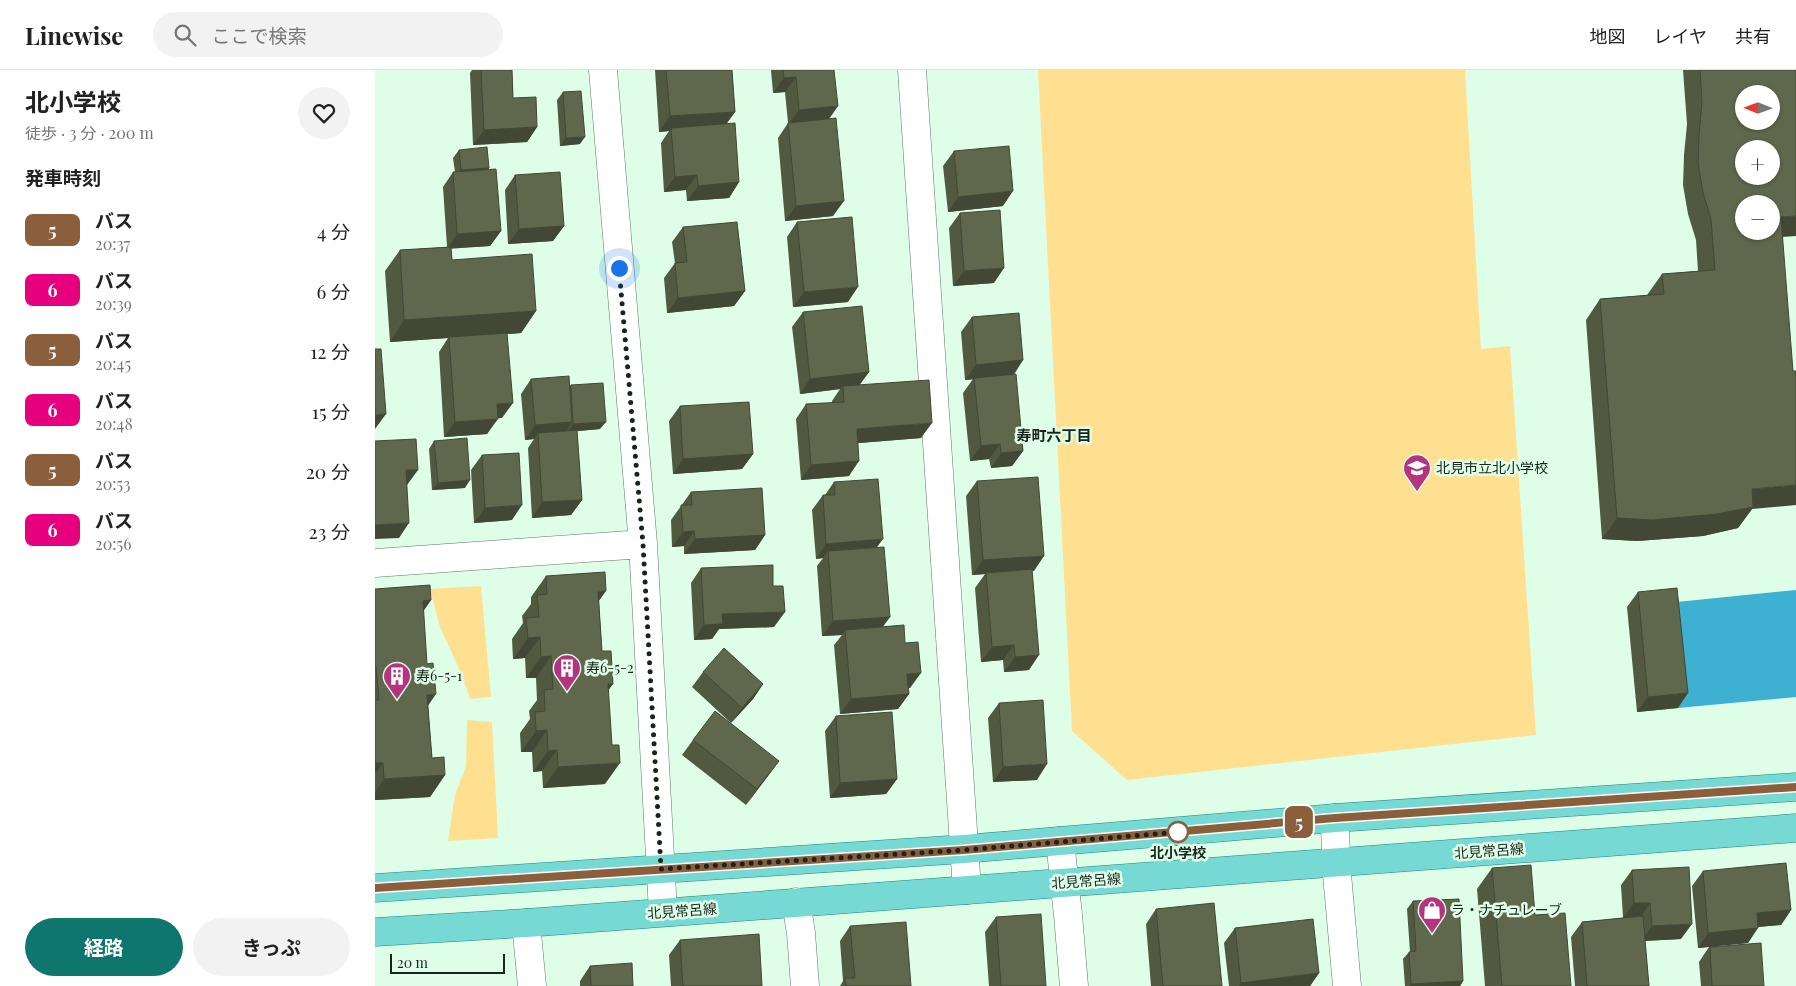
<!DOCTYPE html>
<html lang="ja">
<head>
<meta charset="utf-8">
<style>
  :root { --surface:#fff; --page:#f2f2f2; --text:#222; --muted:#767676; --line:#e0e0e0; --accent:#0f766e }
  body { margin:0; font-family:"Playfair Display","Noto Sans JP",serif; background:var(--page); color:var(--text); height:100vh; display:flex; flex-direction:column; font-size:19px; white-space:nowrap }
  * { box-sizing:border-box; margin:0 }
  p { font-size:16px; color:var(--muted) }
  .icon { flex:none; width:28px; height:28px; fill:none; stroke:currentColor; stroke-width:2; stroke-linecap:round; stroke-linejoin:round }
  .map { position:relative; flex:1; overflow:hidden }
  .details { display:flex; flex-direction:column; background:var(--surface); width:375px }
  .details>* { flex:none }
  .badge { padding:0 10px; border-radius:8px; font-size:18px; line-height:32px }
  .needle { width:32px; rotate:271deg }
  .controls { position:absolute; left:1360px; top:15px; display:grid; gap:10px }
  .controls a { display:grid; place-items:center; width:45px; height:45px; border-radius:50%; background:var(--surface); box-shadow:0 1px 4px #0004; font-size:25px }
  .scale { position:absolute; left:15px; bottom:12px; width:115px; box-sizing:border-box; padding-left:5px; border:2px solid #19241c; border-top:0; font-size:14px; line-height:18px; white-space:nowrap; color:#19241c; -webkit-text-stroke:4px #dffee8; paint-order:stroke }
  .you { position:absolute; width:25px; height:25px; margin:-12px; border:4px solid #fff; border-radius:50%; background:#1a73e8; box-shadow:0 0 0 8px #1a73e833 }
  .map>.badge { position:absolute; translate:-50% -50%; box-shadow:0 0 0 2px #fff }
  h2 { padding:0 25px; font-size:19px; line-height:45px }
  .round { display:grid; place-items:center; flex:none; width:52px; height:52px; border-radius:26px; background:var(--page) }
  .overview { display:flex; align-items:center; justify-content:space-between; height:85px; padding:0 25px }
  h1 { font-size:24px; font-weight:700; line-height:38px }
  .primary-button { display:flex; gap:10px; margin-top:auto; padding:10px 25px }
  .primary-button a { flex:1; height:58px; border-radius:30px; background:var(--accent); color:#fff; font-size:20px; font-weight:700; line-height:58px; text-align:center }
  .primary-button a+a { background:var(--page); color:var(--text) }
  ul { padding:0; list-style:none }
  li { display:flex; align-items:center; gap:15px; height:60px; padding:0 25px }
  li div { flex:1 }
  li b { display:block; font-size:19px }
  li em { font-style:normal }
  li .badge { min-width:55px; font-weight:700; text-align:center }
  header { display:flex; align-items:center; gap:30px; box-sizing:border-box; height:70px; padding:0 25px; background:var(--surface); border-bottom:1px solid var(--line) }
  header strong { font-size:24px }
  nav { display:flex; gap:28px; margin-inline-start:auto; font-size:18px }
  .search { width:350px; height:45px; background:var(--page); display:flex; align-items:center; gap:12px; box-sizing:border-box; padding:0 18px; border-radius:28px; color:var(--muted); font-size:19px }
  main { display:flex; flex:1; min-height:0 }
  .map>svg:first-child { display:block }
  .green { fill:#ffe091 }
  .water { fill:#3eb1d3 }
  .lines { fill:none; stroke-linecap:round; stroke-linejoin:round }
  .minor-casing { stroke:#5d7865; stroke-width:29 }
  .major-casing { stroke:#1c897f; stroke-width:29 }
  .minor { stroke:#fff; stroke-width:28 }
  .major { stroke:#77d9d3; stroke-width:28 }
  .wall { fill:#525941 }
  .shaded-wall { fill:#424835 }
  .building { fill:#5f674c; stroke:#424835; fill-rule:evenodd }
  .line-casing { stroke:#fff; stroke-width:11 }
  .line { stroke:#8b5e3c; stroke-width:8 }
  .walk { stroke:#19241c; stroke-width:5; stroke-dasharray:0 9 }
  .stop-dot { fill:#fff; stroke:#8b5e3c; stroke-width:2.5 }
  .labels { text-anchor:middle; stroke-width:5; stroke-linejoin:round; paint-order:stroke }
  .poi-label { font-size:14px; fill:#19241c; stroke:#dffee8; text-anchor:start }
  .street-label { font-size:14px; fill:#19241c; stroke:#dffee8 }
  .stop-label { font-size:14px; font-weight:bold; fill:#19241c; stroke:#dffee8 }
  .neighbourhood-label { font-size:15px; font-weight:bold; fill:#19241c; stroke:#dffee8 }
</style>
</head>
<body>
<header>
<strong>Linewise</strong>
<div class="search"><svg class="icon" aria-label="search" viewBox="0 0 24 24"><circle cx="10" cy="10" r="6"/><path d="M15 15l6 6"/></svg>ここで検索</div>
<nav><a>地図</a><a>レイヤ</a><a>共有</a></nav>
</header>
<main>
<section class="details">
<div class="overview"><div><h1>北小学校</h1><p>徒歩 · 3 分 · 200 m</p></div><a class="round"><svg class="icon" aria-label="heart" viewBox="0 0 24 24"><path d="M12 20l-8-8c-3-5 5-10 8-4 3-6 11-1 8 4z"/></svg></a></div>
<h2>発車時刻</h2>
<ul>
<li><span class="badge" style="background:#8b5e3c;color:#fff">5</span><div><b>バス</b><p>20:37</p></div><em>4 分</em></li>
<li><span class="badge" style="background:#e6007e;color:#fff">6</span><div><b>バス</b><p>20:39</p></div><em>6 分</em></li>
<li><span class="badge" style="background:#8b5e3c;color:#fff">5</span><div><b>バス</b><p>20:45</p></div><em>12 分</em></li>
<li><span class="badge" style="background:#e6007e;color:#fff">6</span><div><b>バス</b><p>20:48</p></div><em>15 分</em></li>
<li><span class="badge" style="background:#8b5e3c;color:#fff">5</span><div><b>バス</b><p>20:53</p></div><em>20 分</em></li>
<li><span class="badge" style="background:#e6007e;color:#fff">6</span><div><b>バス</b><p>20:56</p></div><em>23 分</em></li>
</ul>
<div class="primary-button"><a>経路</a><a>きっぷ</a></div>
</section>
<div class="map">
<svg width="1421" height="916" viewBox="0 0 1421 916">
  <rect width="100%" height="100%" fill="#dffee8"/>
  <path class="green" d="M663 0H1090L1106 279 1135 276 1161 665 752 710 697 661Z
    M106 516 116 627 95 629 86 603 65 557 55 519Z
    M92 650 117 652 123 768 73 771 80 725 91 696Z"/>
  <path class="water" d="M1421 520V627L1303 638 1292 533Z"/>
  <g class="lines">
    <g class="minor-casing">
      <path id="minor" d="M228 0 268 474 288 842
        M537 0 592 820
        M0 493 268 474
        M960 748 961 793 972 916
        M685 771 693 845 699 916
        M421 832 426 863 430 916
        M151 853 157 916"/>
    </g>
    <g class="major-casing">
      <path id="major" d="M0 818 589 779 960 748 1421 717
        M0 862 151 853 1421 758"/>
    </g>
    <use href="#minor" class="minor"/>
    <use href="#major" class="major"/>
  </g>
  <path class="wall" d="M97 0H137L138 28 162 57 152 72 98 75 95 3Z
    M280 0H357L360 42 352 53 364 112 354 128 312 131 311 120 289 122 286 73 294 61 284 62Z
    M396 0H459L454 49 458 146 410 151 403 68 413 53 410 22 398 23Z
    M1308 0H1421L1408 167 1377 439 1363 458 1328 466 1262 471 1227 469 1211 250 1225 229 1272 225 1287 204 1323 201 1321 170 1313 144 1308 115 1309 85 1312 54Z
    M188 22 205 74 185 76 182 30Z
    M84 80 114 98 112 100 126 161 115 176 76 178 77 190 161 241 146 263 132 264 127 348H122L112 364 69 367 64 282 73 268 15 272 10 201 25 180 72 177 68 117 78 102H80L78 88Z
    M579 81 628 136 573 142 568 96Z
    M140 105 189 156 178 171 133 174 130 120Z
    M585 143 619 213 578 216 574 158Z
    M422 152 473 232 418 237 412 167Z
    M308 157 370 221 359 236 292 243 289 208 300 193 297 172Z
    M428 242 494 302 485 314 546 368 483 373 474 406 426 410 421 349 431 334 457 333V331L465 319 425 324 417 257Z
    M597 247 648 290 638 304 648 381 637 396 616 398 614 389 595 391 588 323 598 309 590 310 586 262Z
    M156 309 194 316 196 315 225 359 202 361 207 430 196 445 157 448 153 378 159 369 150 370 146 324Z
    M305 336 378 384 367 399 298 404 294 351Z
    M59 371 90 418 57 420 54 379Z
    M107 385 137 450 99 453 96 400Z
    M602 411 659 501H657L654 600 629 602 628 590 606 592 600 518 610 504 597 505 591 426Z
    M459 412 502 477 515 547 507 557 530 573 535 618H533L534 624 523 639 465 644 459 575 467 565 447 566 442 496 448 488 441 489 437 440 448 425H450Z
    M316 422 390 465 380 480 309 484V476L297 477 296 450Z
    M326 498 399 557 344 559 337 569 319 570 316 513Z
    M171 506 224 530 227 581 233 621 230 714 168 718 167 701 158 702 157 682H146L145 663 155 649 154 641 162 630 161 608H151L150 588 138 589 137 569 148 553 147 546 156 534V527Z
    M0 519 56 530 48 541 53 635 57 688 70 705 55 727 0 730Z
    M1263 522 1303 638 1262 642 1252 537Z
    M328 602 388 614 378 629 356 653 317 617Z
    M624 633 662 710 618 712 613 648Z
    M461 646 522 709 511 724 455 728 450 661Z
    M318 670 404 691 371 735 307 685Z
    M1117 798 1160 845 1196 916H1110L1102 819Z
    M1257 800 1306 869 1270 871 1274 916H1200L1196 867 1207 852 1248 848 1246 815Z
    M1328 801 1416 840 1406 855 1383 857 1373 873 1338 876 1389 916H1326L1324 892 1334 877 1323 878 1317 816Z
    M1038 831 1088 911 1085 916H1030L1028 889 1034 882H1035L1032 839Z
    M781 839 847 916H776L771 854Z
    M621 847 671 916H614L610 862Z
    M475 856 536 916H465L468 911 465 871Z
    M860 858 944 903 935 916H854L849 873Z
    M305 870 387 916H296L294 885Z
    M215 896 258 916H205V911Z"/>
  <path class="shaded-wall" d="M421 7 410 22 398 23 409 8Z
    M463 36 452 52 413 55 424 40Z
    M360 42 349 57 296 58 294 61 284 62 295 46Z
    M162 57 152 72 98 75 109 60Z
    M210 67 205 74 185 76 191 68Z
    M114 98 108 106 80 108 86 100Z
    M322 105 311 120 289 122 300 107Z
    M364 112 354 128 312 131 323 116Z
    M638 121 628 136 573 142 583 127Z
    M469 131 458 146 410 151 421 136Z
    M1421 146V166L1392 168 1406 147Z
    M189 156 178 171 133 174 144 159Z
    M126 161 115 176 72 179 82 164Z
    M629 198 619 213 578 216 589 201Z
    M483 217 473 232 418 237 429 222Z
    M370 221 359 236 292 243 303 228Z
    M161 241 146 263 15 272 29 250Z
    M648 290 638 306 590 310 601 295Z
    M494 302 483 317 468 316 465 319 425 324 435 309Z
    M138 333 127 348 111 349 122 334Z
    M11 344 0 359V345Z
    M123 349 112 364 69 367 80 352Z
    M197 352 187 367 163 363 159 369 150 370 160 355Z
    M231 352 225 359 193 362 198 354Z
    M557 353 546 368 472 374 482 359Z
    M625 374 614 389 595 391 606 376Z
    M648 381 637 396 616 398 626 383Z
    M378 384 367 399 298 404 308 389Z
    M484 391 474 406 426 410 436 395Z
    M31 400H43L32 415 20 416Z
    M95 410 90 418 57 420 63 413Z
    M1421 415V435L1377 439 1363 458 1328 466 1262 471 1227 469 1242 448 1377 419Z
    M207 430 196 445 157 448 167 432Z
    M147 435 137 450 99 453 110 438Z
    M34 453 24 468 0 469V455Z
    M319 461 309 476 297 477 308 462Z
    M390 465 380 480 309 484 320 469Z
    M508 469 497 484 453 481 448 488 441 489 451 474Z
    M669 486 659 501 611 504V503L610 504 597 505 608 490Z
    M231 521 216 542 223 522Z
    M56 530 41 552 48 531Z
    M410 542 399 557 344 559 337 569 319 570 329 555 347 544Z
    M515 547 504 562 470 560 467 565 447 566 458 551Z
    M165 567 150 588 138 589 153 568Z
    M639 575 628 590 606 592 617 577Z
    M664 585 654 600 629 602 640 587Z
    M176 586 161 608H151L166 587Z
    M546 603 535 618 522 619 532 604Z
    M233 614H238L223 635Z
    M388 614 378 629 356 653 367 638Z
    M1313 623 1303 638 1262 642 1273 627Z
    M61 624 46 646 52 625Z
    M534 624 523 639 465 644 476 629Z
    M172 660 157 682H146L161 661Z
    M182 680 167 701 158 702 173 681Z
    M404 691 393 706 371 735 382 719Z
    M0 693H8L0 704Z
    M245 693 230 714 168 718 183 697Z
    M672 694 662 710 618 712 628 697Z
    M70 705 55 727 0 730V722L9 709Z
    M522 709 511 724 455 728 465 713Z
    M1259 833H1275L1265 848H1248Z
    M1416 840 1406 855 1371 858 1382 843Z
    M1317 854 1306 869 1266 871 1277 856Z
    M1383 858 1373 873 1323 878 1333 863Z
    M944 903 935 916H864L866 913Z
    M1088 911 1085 916H1035L1036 914Z"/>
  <path class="building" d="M106 0H137L138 28 161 27 162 57 109 60Z
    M291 0H357L360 42 295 46Z
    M408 0H459L463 36 424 40 421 7 409 8Z
    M1325 0H1421V146L1406 147 1418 301H1421V415L1377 419 1378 437 1342 444 1277 450 1242 448 1225 229 1289 224 1287 204 1340 200 1336 149 1328 123 1323 93 1324 64 1327 33ZM1369 24H1396V51H1369ZM1369 79H1396V106H1369ZM1369 134H1396V161H1369Z
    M206 21 210 67 191 68 188 22Z
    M461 48 469 131 421 136 413 53Z
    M360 53 364 112 323 116 322 105 300 107 296 58Z
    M634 76 638 121 583 127 579 81Z
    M112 77 114 98 86 100 84 80Z
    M121 99 126 161 82 164 78 102Z
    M185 102 189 156 144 159 140 105Z
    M625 140 629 198 589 201 585 143Z
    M477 147 483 217 429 222 422 152Z
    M362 152 370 221 303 228 300 193 312 192 308 157Z
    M76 177 77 190 157 184 161 241 29 250 25 180Z
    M487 236 494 302 435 309 428 242Z
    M644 243 648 290 601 295 597 247Z
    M132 263 138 333 122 334 123 349 80 352 74 267Z
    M0 279H6L11 344 0 345Z
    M641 304 648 381 626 383 625 374 606 376 599 308Z
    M194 306 197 352 160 355 156 309Z
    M554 310 557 353 482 359 484 391 436 395 431 334 469 332 468 316Z
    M228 313 231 352 198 354 196 315Z
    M374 332 378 384 308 389 305 336Z
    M202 360 207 430 167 432 163 363Z
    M92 368 95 410 63 413 59 371Z
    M41 369 43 400H31L34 453 0 455V371Z
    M144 383 147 435 110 438 107 385Z
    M663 407 669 486 608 490 602 411Z
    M503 409 508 469 451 474 448 425H460L459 412Z
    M387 418 390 465 320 469 319 461 308 462 306 435H317L316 422Z
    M509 477 515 547 458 551 453 481Z
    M398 495V516H408L410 542 347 544 348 554 329 555 326 498Z
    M657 499 664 585 640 587 639 575 617 577 611 503Z
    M230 502 231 521 223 522 227 581H236L238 614H233L237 675H244L245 693 183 697 182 680 173 681 172 660 161 661 160 642 170 641 169 620 178 619 176 586 166 587 165 567 153 568 151 548 164 547 162 525 172 524 171 506Z
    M55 515 56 530 48 531 52 594 58 593 61 624 52 625 57 688 69 687 70 705 9 709 8 693H0V630H4L1 597H0V519Z
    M1302 518 1313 623 1273 627 1263 522Z
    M529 555 530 573 543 572 546 603 532 604 534 624 476 629 470 560Z
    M349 578 388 614 367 638 328 602Z
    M668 630 672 694 628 697 624 633Z
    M340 641 404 691 382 719 318 670Z
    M517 642 522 709 465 713 461 646Z
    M1411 793 1416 840 1382 843 1383 858 1333 863 1328 801Z
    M1156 795 1160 845 1190 843 1196 916H1127L1117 798Z
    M1314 797 1317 854 1277 856 1275 833H1259L1257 800Z
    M1084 829 1088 911 1036 914 1034 882 1041 881 1038 831Z
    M839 833 847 916H788L781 839Z
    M666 844 671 916H626L621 847Z
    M1268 846 1274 916H1212L1207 852Z
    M938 849 944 903 866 913 860 858Z
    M531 852 536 916H471L470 908H480L475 856Z
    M384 864 387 916H308L305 870Z
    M1386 873 1389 916H1337L1335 877Z
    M257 893 258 916H216L215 896Z"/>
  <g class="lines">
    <g class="line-casing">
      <path id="line" d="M0 818 589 780 960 748 1421 717"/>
    </g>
    <use href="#line" class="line"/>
    <path class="walk" d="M244 198 268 474 286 799 589 780 803 762"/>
  </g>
  <defs>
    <g id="school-pin" transform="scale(1.4375)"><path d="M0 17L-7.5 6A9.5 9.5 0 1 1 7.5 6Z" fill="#b5347f" stroke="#dffee8"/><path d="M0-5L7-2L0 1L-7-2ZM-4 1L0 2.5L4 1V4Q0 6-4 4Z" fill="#fff"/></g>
    <g id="building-pin" transform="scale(1.4375)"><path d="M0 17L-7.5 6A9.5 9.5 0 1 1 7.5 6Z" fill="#b5347f" stroke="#dffee8"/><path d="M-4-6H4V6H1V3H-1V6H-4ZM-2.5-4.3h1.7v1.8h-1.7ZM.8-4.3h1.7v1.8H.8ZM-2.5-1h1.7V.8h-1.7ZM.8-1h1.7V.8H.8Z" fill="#fff"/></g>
    <g id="shop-pin" transform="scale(1.4375)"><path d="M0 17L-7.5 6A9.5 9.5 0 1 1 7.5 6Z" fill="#b5347f" stroke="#dffee8"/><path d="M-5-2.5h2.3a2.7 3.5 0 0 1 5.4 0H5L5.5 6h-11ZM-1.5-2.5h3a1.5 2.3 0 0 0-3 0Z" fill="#fff"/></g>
  </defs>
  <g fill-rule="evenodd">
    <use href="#school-pin" x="1042" y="398"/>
    <use href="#building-pin" x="192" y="598"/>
    <use href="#building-pin" x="22" y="606"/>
    <use href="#shop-pin" x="1057" y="840"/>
  </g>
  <circle class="stop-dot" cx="803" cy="762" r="10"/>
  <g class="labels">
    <g class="poi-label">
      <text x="1061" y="403">北見市立北小学校</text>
      <text x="211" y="603">寿6-5-2</text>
      <text x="41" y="611">寿6-5-1</text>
      <text x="1076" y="845">ラ・ナチュレーブ</text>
    </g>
    <g class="street-label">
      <text transform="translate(1114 781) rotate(-4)" y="5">北見常呂線</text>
      <text transform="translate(711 811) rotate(-4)" y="5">北見常呂線</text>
      <text transform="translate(307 841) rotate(-4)" y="5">北見常呂線</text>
    </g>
    <g class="stop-label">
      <text x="803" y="788">北小学校</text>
    </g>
    <g class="neighbourhood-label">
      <text x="679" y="371">寿町六丁目</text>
    </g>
  </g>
</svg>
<div class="controls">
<a><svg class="needle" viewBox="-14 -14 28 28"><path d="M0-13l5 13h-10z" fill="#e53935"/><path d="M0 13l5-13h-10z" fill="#767676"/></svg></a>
<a>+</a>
<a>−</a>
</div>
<div class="scale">20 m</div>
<div class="you" style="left:244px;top:198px"></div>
<b class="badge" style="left:924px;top:752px;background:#8b5e3c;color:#fff">5</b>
</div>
</main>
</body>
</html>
